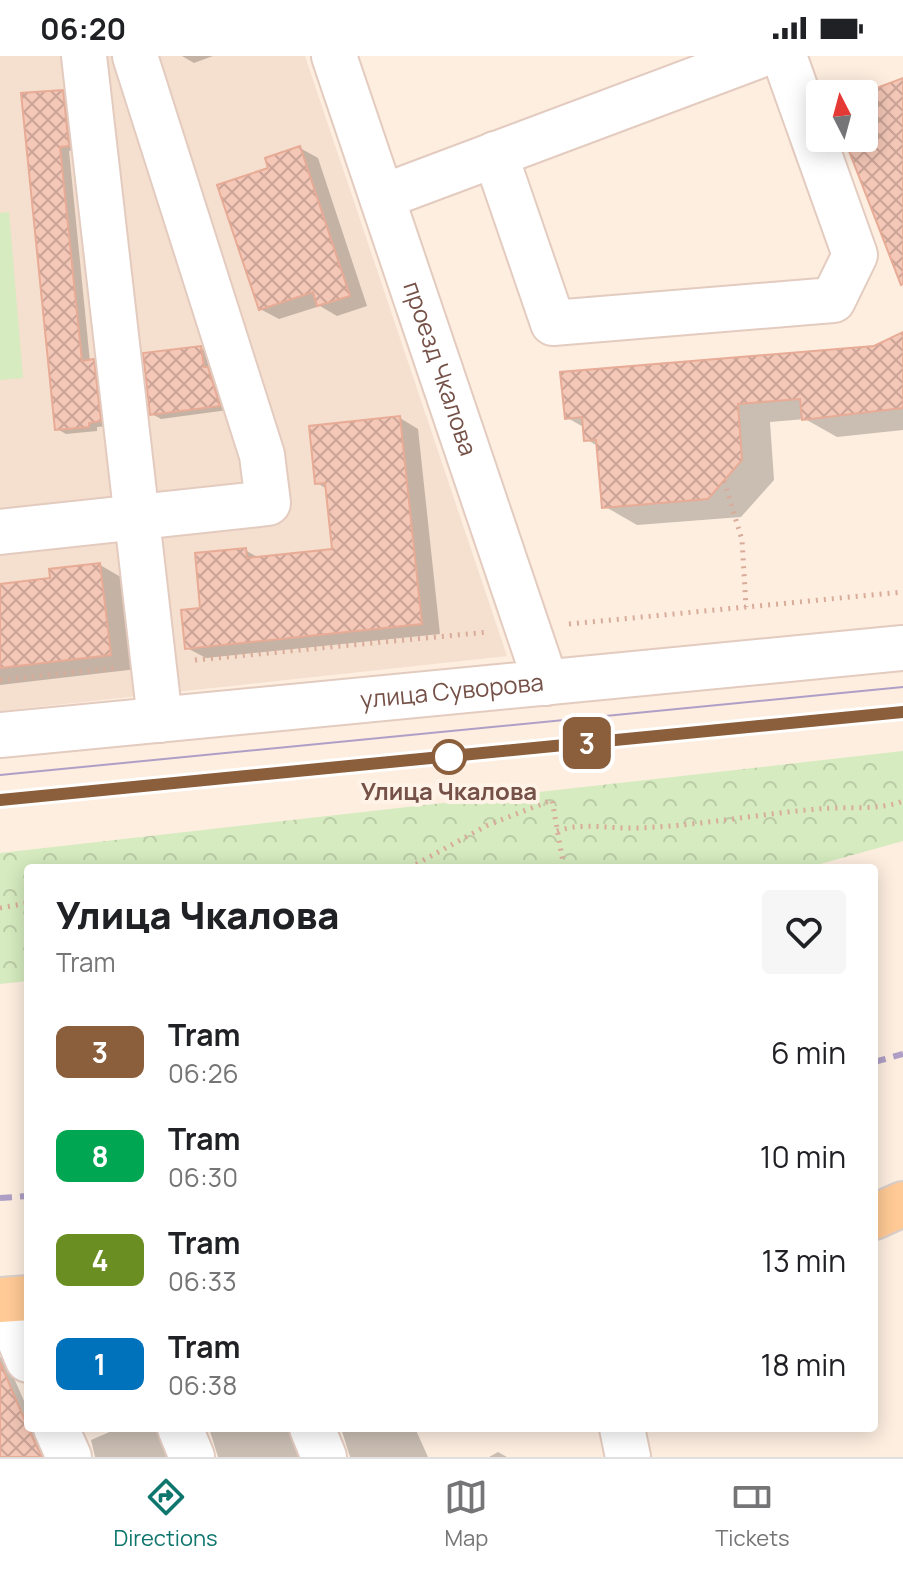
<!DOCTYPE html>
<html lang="en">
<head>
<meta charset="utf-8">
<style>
  :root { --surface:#fff; --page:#f6f6f6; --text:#202124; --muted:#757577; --line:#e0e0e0; --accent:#0f766e }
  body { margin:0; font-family:Manrope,sans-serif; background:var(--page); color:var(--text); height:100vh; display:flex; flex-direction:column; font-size:30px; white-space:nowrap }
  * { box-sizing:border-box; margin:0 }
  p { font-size:26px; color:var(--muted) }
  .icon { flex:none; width:44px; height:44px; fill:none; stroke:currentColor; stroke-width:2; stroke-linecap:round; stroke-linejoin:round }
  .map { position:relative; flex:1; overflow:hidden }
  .side { position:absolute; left:24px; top:808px; width:854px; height:568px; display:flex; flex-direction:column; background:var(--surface); border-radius:8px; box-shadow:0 4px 20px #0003 }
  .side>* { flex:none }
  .badge { padding:0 16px; border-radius:12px; font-size:28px; line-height:52px }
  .needle { width:52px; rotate:354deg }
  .controls { position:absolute; left:806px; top:24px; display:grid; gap:16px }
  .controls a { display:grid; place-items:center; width:72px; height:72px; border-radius:8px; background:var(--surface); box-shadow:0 4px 20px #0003; font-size:40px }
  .map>.badge { position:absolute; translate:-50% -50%; box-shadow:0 0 0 4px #fff }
  .round { display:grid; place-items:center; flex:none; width:84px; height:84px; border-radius:8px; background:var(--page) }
  .headline { display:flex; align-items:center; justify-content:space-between; height:136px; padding:0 32px }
  h1 { font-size:38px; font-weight:800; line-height:60px }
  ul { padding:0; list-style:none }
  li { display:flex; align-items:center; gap:24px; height:104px; padding:0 32px }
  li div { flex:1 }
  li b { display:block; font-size:30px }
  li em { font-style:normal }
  li .badge { min-width:88px; font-weight:700; text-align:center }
  .status { display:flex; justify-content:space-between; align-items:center; height:56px; padding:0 40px; background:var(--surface); direction:ltr }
  .status svg { height:22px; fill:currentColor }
  .tab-bar { display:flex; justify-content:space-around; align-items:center; height:112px; border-top:2px solid var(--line); background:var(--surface); font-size:22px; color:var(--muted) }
  .tab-bar a { display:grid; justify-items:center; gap:4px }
  .tab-bar .on { color:var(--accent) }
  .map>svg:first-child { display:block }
  .residential { fill:#f5dfce }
  .green { fill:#d6ebbf }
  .forest { fill:url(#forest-crowns) }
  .shadow { fill:#0003 }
  .building { fill:url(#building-cross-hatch); stroke:#e7ab96; stroke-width:2 }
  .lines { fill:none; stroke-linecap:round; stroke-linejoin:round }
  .minor-casing { stroke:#e3cbbf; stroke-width:48 }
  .major-casing { stroke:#d8cecb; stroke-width:48 }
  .path { stroke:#d8ab9a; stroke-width:5; stroke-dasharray:2 6; stroke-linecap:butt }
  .minor { stroke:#fff; stroke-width:44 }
  .major { stroke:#ffca95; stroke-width:44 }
  .tram { stroke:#af9fc6; stroke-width:2 }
  .rail { stroke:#af9fc6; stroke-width:6; stroke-dasharray:12 8; stroke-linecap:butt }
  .line-casing { stroke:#fff; stroke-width:18 }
  .line { stroke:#8b5e3c; stroke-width:12 }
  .stop-dot { fill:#fff; stroke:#8b5e3c; stroke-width:4 }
  .labels { text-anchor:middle; stroke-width:8; stroke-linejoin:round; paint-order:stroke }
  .street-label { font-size:24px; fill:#755147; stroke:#fff3e7 }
  .stop-label { font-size:24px; font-weight:bold; fill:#755147; stroke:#fff3e7 }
</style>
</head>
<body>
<div class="status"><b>06:20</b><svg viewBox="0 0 49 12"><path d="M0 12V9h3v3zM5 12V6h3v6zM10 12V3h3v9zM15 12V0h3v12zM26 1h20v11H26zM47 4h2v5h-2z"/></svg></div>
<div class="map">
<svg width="903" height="1401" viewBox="0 0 903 1401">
  <defs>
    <pattern id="forest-crowns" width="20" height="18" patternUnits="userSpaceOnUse" patternTransform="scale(2)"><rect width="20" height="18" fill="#d6ebbf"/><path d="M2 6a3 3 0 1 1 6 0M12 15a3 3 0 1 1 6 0" fill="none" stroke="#bbcba6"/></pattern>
    <pattern id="building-cross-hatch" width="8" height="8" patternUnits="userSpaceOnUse" patternTransform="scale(2)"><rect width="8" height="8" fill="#f4c7b7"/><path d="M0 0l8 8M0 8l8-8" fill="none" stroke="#caa497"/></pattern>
  </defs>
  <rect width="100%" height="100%" fill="#fdeee0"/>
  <path class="residential" d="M0 0H305L507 600 0 655Z"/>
  <path class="green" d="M9 156 23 322 0 324V157Z"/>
  <path class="forest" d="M903 695V785L806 812H28V925L0 928V797Z"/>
  <path class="shadow" d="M182 0H213L194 7Z
    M62 36 71 41 77 94 69 95 90 306 102 311 109 370 97 371V375L66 378 57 373 23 39Z
    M300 92 318 102 367 250 337 260 320 250 279 263 260 253 271 113Z
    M903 278V374L837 381 805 363 770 366 774 424 741 461 637 469 604 450 599 391 586 383 585 372 566 361 875 292Z
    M201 292 209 297 212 315 216 318 228 354 161 363 152 358Z
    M400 362 418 373 440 578 206 602 187 592 203 554 245 494 261 503 334 495 327 433 317 427Z
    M100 509 126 524 137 613 0 629V530L52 524Z
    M0 1301 6 1304 28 1354V1372H36L49 1401H0Z
    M152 1372 161 1377 173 1401H95L91 1384 114 1374Z
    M209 1372H299L304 1401H218Z
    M341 1372H415L428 1401H350Z
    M498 1396 507 1401H489Z"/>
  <path class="building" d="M903 22V228L901 229 844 82H864V38H861Z
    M63 34 69 90 60 91 82 305 94 303 101 365 89 367V371L55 374 21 37Z
    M300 90 350 240 317 250 313 236 259 254 217 129 268 112 265 102Z
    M903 276V352L802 364 800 343 738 348 742 404 708 443 602 452 596 384 584 385 582 361 565 363 560 316 874 290Z
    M201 290 204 311H208L220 350 150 359 143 297Z
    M400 360 422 568 185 593 181 554 200 552 195 497 246 492 247 502 332 493 325 427 315 428 309 370Z
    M100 507 111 599 0 612V528L50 522 49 513Z
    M0 1306 28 1372 42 1401H0Z"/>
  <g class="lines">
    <g class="minor-casing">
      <g id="minor">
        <path d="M84 0 160 664"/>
        <path id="s1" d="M334 0 546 627"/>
        <path d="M495 98 553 267 833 244 855 199 784 0"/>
        <path d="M382 141 758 0"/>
        <path d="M0 476 268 447 262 399 135 0"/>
        <path id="s2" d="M0 679 903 592"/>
        <path d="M3 1244 28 1304"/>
        <path d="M56 1372 69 1401"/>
        <path d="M180 1372 192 1401"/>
        <path d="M312 1372 324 1401"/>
        <path d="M622 1372 628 1401"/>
      </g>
    </g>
    <g class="major-casing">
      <path id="major" d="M874 1161 903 1148
        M0 1244 28 1242"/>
    </g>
    <path class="path" d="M724 425 742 484 746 551
      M569 568 903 536
      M195 604 488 576
      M0 624 114 612
      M557 775C583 766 609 773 636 772 698 770 757 758 818 753 845 750 879 755 903 745
      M409 812 488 769 552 744 564 812
      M0 852 28 847"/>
    <use href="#minor" class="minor"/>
    <use href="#major" class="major"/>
    <path class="tram" d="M0 719 903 631
      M0 744 903 656"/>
    <path class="rail" d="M874 1006 903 998
      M0 1142 28 1140"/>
  </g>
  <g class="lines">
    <g class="line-casing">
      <path id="line" d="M0 744 903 656"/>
    </g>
    <use href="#line" class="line"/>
  </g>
  <circle class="stop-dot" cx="449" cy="701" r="16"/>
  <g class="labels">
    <g class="street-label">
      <text dy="8" stroke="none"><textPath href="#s1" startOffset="330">проезд Чкалова</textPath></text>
      <text dy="8" stroke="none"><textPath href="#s2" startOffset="454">улица Суворова</textPath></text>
    </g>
    <g class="stop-label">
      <text x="449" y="744">Улица Чкалова</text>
    </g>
  </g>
</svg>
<div class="controls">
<a><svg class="needle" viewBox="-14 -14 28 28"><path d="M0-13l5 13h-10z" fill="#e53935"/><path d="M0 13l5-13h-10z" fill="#757577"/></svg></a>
</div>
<b class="badge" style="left:587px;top:687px;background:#8b5e3c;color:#fff">3</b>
<section class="side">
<div class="headline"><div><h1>Улица Чкалова</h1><p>Tram</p></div><a class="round"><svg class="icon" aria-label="heart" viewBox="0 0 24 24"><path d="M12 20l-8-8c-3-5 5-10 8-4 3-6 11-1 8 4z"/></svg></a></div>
<ul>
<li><span class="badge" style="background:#8b5e3c;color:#fff">3</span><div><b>Tram</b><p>06:26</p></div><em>6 min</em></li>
<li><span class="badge" style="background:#00a651;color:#fff">8</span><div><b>Tram</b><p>06:30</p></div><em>10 min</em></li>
<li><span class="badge" style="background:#6b8e23;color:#fff">4</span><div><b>Tram</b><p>06:33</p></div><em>13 min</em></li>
<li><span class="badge" style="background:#0072bc;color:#fff">1</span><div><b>Tram</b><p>06:38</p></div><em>18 min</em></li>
</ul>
</section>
</div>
<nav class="tab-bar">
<a class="on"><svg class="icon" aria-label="directions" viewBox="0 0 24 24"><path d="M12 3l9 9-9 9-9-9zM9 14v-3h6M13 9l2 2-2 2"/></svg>Directions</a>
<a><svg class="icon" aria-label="map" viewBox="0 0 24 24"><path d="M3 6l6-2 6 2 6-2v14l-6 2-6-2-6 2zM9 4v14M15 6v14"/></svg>Map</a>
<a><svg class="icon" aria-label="tickets" viewBox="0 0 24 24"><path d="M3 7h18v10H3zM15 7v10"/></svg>Tickets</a>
</nav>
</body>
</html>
